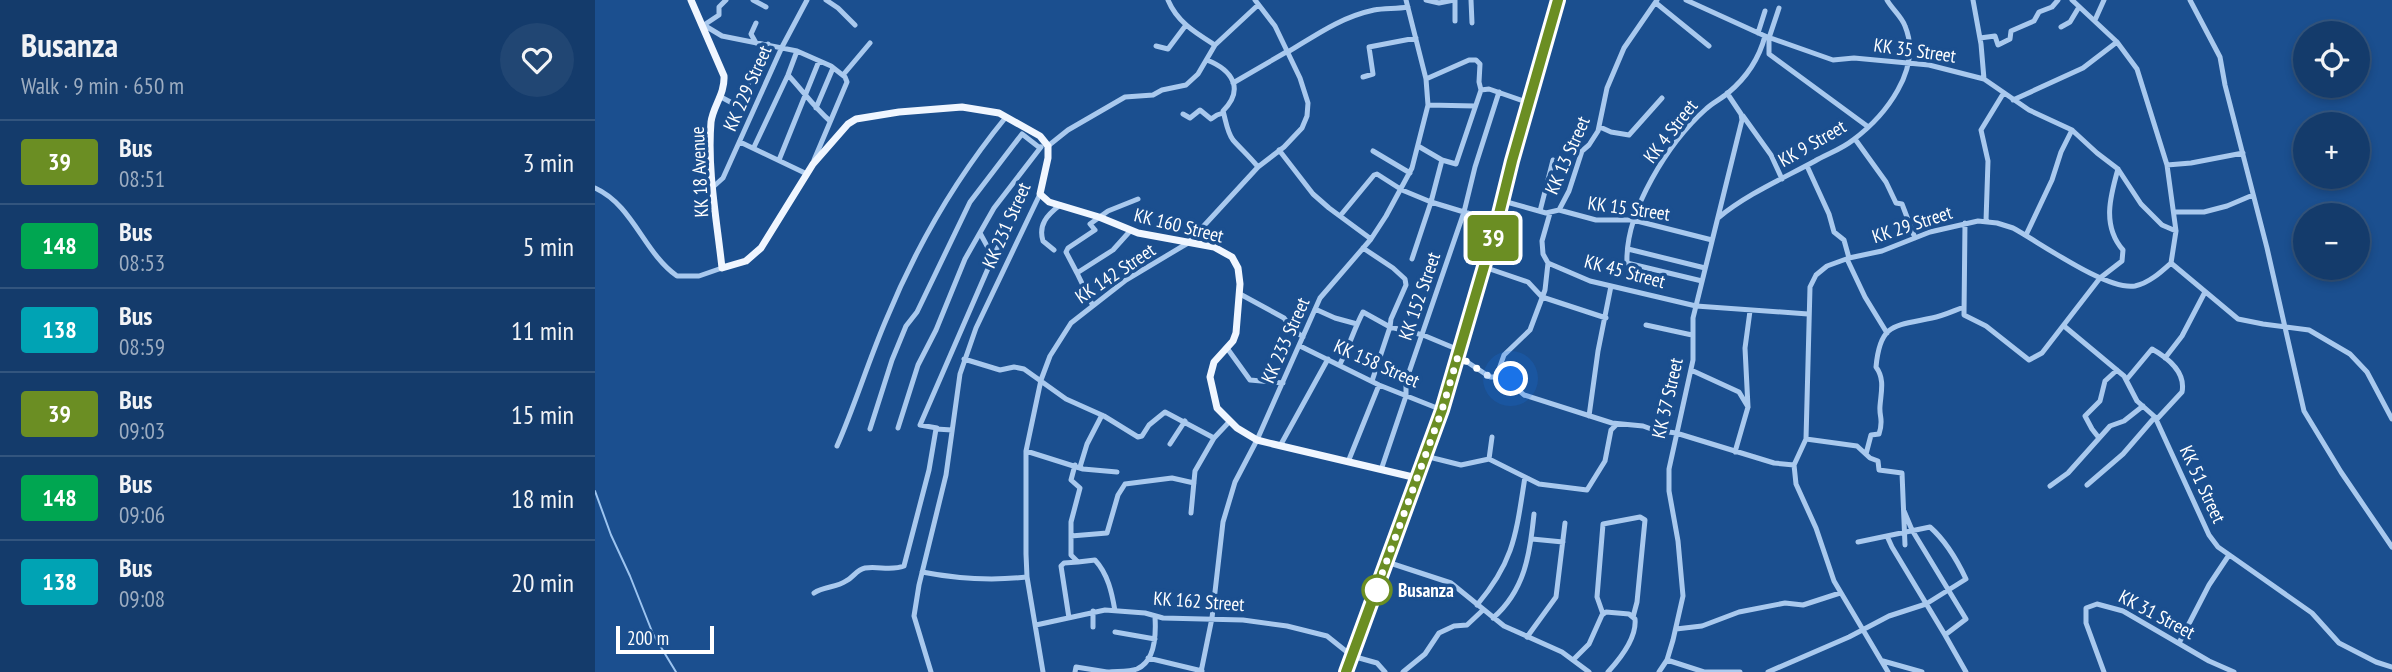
<!DOCTYPE html>
<html lang="en">
<head>
<meta charset="utf-8">
<style>
  :root { --surface:#143b6b; --page:#214673; --text:#f1f3f6; --muted:#9dadc1; --line:#33557e }
  body { margin:0; font-family:"PT Sans Narrow",sans-serif; background:var(--page); color:var(--text); height:100vh; display:flex; flex-direction:column; font-size:26px; white-space:nowrap }
  * { box-sizing:border-box; margin:0 }
  p { font-size:23px; color:var(--muted) }
  .icon { flex:none; width:38px; height:38px; fill:none; stroke:currentColor; stroke-width:2; stroke-linecap:round; stroke-linejoin:round }
  .map { position:relative; flex:1; overflow:hidden }
  .side { display:flex; flex-direction:column; background:var(--surface); width:595px }
  .side>* { flex:none }
  .badge { padding:0 14px; border-radius:5px; font-size:24px; line-height:46px }
  .buttons { position:absolute; left:1698px; top:21px; display:grid; gap:14px }
  .buttons a { display:grid; place-items:center; width:77px; height:77px; border-radius:50%; background:var(--surface); box-shadow:0 4px 10px #0003,0 0 0 2px var(--line); font-size:35px }
  .scale { position:absolute; left:21px; bottom:18px; width:98px; box-sizing:border-box; padding-left:7px; border:4px solid #fff; border-top:0; font-size:19px; line-height:24px; white-space:nowrap; color:#fff; -webkit-text-stroke:5px #1b4f8f; paint-order:stroke }
  .you { position:absolute; width:35px; height:35px; margin:-18px; border:5px solid #fff; border-radius:50%; background:#1a73e8; box-shadow:0 0 0 10px #1a73e833 }
  .map>.badge { position:absolute; translate:-50% -50%; box-shadow:0 0 0 4px #fff }
  .round { display:grid; place-items:center; flex:none; width:74px; height:74px; border-radius:37px; background:var(--page) }
  .head { display:flex; align-items:center; justify-content:space-between; height:119px; padding:0 21px }
  h1 { font-size:33px; font-weight:700; line-height:52px }
  ul { padding:0; list-style:none }
  li { display:flex; align-items:center; gap:21px; height:84px; padding:0 21px; border-top:2px solid var(--line) }
  li div { flex:1 }
  li b { display:block; font-size:26px }
  li em { font-style:normal }
  li .badge { min-width:77px; font-weight:700; text-align:center }
  main { display:flex; flex:1; min-height:0 }
  .map>svg:first-child { display:block }
  .lines { fill:none; stroke-linecap:round; stroke-linejoin:round }
  .stream { stroke:#9cc4f0; stroke-width:2 }
  .minor { stroke:#a9c9ee; stroke-width:5 }
  .major { stroke:#f0f6ff; stroke-width:7 }
  .line-casing { stroke:#fff; stroke-width:16 }
  .line { stroke:#6b8e23; stroke-width:10 }
  .walk { stroke:#fff; stroke-width:7; stroke-dasharray:0 12.6 }
  .stop-dot { fill:#fff; stroke:#6b8e23; stroke-width:3.5 }
  .labels { text-anchor:middle; stroke-width:7; stroke-linejoin:round; paint-order:stroke }
  .street-label { font-size:19px; fill:#fff; stroke:#1b4f8f }
  .stop-label { font-size:19px; font-weight:bold; fill:#fff; stroke:#1b4f8f; text-anchor:start }
</style>
</head>
<body>
<main>
<section class="side">
<div class="head"><div><h1>Busanza</h1><p>Walk · 9 min · 650 m</p></div><a class="round"><svg class="icon" aria-label="heart" viewBox="0 0 24 24"><path d="M12 20l-8-8c-3-5 5-10 8-4 3-6 11-1 8 4z"/></svg></a></div>
<ul>
<li><span class="badge" style="background:#6b8e23;color:#fff">39</span><div><b>Bus</b><p>08:51</p></div><em>3 min</em></li>
<li><span class="badge" style="background:#00a651;color:#fff">148</span><div><b>Bus</b><p>08:53</p></div><em>5 min</em></li>
<li><span class="badge" style="background:#00a3b4;color:#fff">138</span><div><b>Bus</b><p>08:59</p></div><em>11 min</em></li>
<li><span class="badge" style="background:#6b8e23;color:#fff">39</span><div><b>Bus</b><p>09:03</p></div><em>15 min</em></li>
<li><span class="badge" style="background:#00a651;color:#fff">148</span><div><b>Bus</b><p>09:06</p></div><em>18 min</em></li>
<li><span class="badge" style="background:#00a3b4;color:#fff">138</span><div><b>Bus</b><p>09:08</p></div><em>20 min</em></li>
</ul>
</section>
<div class="map">
<svg width="1797" height="672" viewBox="0 0 1797 672">
  <rect width="100%" height="100%" fill="#1b4f8f"/>
  <g class="lines">
    <path class="stream" d="M0 491 16 535 35 576 58 634 81 672"/>
    <path class="minor" d="M158 0 171 7
      M231 0 243 8 260 25
      M573 0C582 22 601 33 620 45
      M831 0 844 3 859 0
      M860 0V21
      M876 0 877 23
      M1091 0 1170 36 1238 60 1259 58 1334 65 1389 79 1434 110 1477 130 1502 153 1523 169 1546 204 1567 225 1581 231
      M1378 0 1386 44 1389 79
      M1595 0 1625 57 1630 85 1672 248 1709 411 1746 472 1797 547
      M1061 3 1114 46
      M1184 8 1174 38V54L1272 126
      M1500 20 1509 0
      M107 24 127 36 202 51 236 66 250 77 252 82 219 160
      M109 25 124 15V7L131 0
      M1466 27 1475 22 1484 7
      M1163 33 1170 11
      M1385 38 1400 36 1403 45 1415 39 1416 31 1439 21 1444 12 1457 7 1463 0
      M161 43 156 34 161 23
      M561 46 573 49 591 25
      M693 52C721 35 746 17 779 10 790 8 801 9 813 7
      M612 60C637 70 650 89 628 111 631 121 632 132 638 140 646 149 655 157 663 167
      M193 75C208 91 219 107 235 121
      M248 75 275 43
      M768 77 778 74 774 47 821 38
      M831 79 874 60H881L885 64 884 82 886 90 861 164 847 160
      M638 83 693 51
      M886 90 894 89 934 103
      M126 97 139 104 144 103 173 44
      M1418 100 1488 68 1522 42
      M833 105 880 106
      M221 108 238 68
      M588 114 595 118 605 110 616 119 622 115 628 113
      M1148 116 1176 155 1187 179
      M1005 127 1016 132 1034 135 1067 98
      M1260 139 1291 182 1301 203 1307 204 1320 238
      M145 142 212 174
      M453 146 473 130 530 97 558 95 567 90 591 85 603 74 620 45 663 5
      M159 147 193 75 202 51
      M684 150 718 194 734 208 776 239
      M778 151 815 173
      M184 160 224 61
      M1572 165 1596 163 1648 153
      M1212 166 1234 214 1239 232 1249 240 1254 258
      M118 187 128 178 187 47 212 0
      M0 188C38 205 49 253 82 276H104L127 268
      M908 201 951 213 964 210 1001 220H1038L1117 240
      M964 210 974 191 987 151 994 145 1003 131 1012 88 1029 48 1062 0
      M945 211 958 160
      M1579 212H1609L1632 206 1658 195
      M745 216 779 175 782 174 807 190 836 202 902 222
      M1123 218C1152 194 1187 179 1220 161 1232 154 1247 149 1258 140 1290 116 1328 69 1310 26 1307 17 1297 9 1292 0
      M1391 221 1393 161 1386 130 1408 94
      M1370 223 1369 315 1391 326 1434 360 1447 353 1505 278 1527 261 1528 250C1507 226 1515 197 1523 169
      M1431 235 1457 180 1466 152 1477 130
      M1033 249 1110 268
      M459 250 448 241C443 225 452 215 465 205
      M398 257 410 233
      M817 259 836 202 847 160 823 146
      M1252 259 1270 297 1292 333
      M953 263 995 281 1101 306 1213 314
      M1576 263 1643 319 1668 324 1714 330 1755 354 1772 372 1797 419
      M889 267 933 282 947 297 1011 318
      M482 273 471 252 473 248 500 230 495 224 513 211 543 199
      M1107 281 1032 263C1030 211 1074 142 1111 109 1117 103 1126 99 1133 93 1151 78 1164 59 1170 36
      M645 294 689 318 697 329 708 337
      M497 304 482 273 518 250 536 230
      M720 309 740 318 762 324
      M1051 325 1097 335
      M1469 326 1529 376 1542 401 1560 417 1614 535 1623 547 1717 613 1744 643 1781 662 1797 667
      M705 346 784 385 847 410
      M632 348 655 380 688 383
      M863 356 895 377H900L903 372 915 377 917 384 929 395 1017 423 1048 426 1059 430 1081 433 1179 463 1199 465
      M1570 358 1587 336 1610 292
      M369 359 405 370 419 367 429 369 471 399 509 416 543 437 547 436 554 425 570 412 619 438 634 422
      M745 364C754 347 759 329 768 312L795 327 796 319 811 285 810 279 798 268 768 248
      M1096 370 1144 392 1153 407
      M903 372 909 355 935 330 950 290 953 263 948 254 947 241 955 213
      M1532 379 1557 349C1573 358 1591 372 1587 392L1562 419
      M777 381 795 327 828 335 864 350
      M994 416 1003 351 1016 286
      M303 428 323 365 341 330 370 259 399 208 446 147
      M342 428 325 425 398 257 385 233
      M275 429 297 360 311 326 322 312 375 202 427 134 445 148
      M1504 438 1497 429 1490 416 1505 401 1510 381 1522 370
      M1211 439 1262 446 1275 458 1283 461 1284 470 1307 473 1310 545
      M575 444 590 421
      M242 446C260 405 273 362 291 320 321 247 361 178 411 117
      M685 446 733 359
      M431 451 488 469 522 472
      M1140 452 1153 407 1150 348 1155 311
      M1271 454 1276 435 1284 434C1289 419 1284 418 1285 406 1286 392 1290 379 1281 367 1285 323 1299 326 1337 318 1348 316 1358 311 1369 307
      M830 456 866 465 894 459 944 484 992 490 1010 461 1016 430 1022 424
      M894 459 897 437
      M753 462 784 385
      M480 465 476 480 485 488 476 522V555L483 562 500 560C513 574 517 593 520 611
      M485 467 492 444 507 415
      M786 470 811 396V381L869 212 880 167 904 92
      M1492 485 1528 454 1560 417
      M1455 486 1473 473 1515 426 1529 421 1548 406
      M1309 511 1317 530 1371 619 1350 635 1371 672
      M596 513 600 471 619 438
      M476 536 512 533 523 495 530 484 577 478 599 483
      M1292 536 1297 547 1350 635
      M937 539 968 542
      M792 562 856 583 909 626 967 652 994 672
      M327 572C363 579 395 581 432 577
      M219 593C229 586 241 588 251 581 259 577 261 570 270 568 283 566 297 571 309 566L334 470 341 429 357 430
      M882 605C920 560 921 533 930 477
      M1008 614 1002 597 1008 524 1045 517 1050 520 1042 602 1038 617
      M474 618 466 566 469 563 483 562
      M898 618C930 590 935 554 939 514
      M441 625 510 610 550 613 568 618 648 620 692 626 732 636 757 656 782 663 790 672
      M498 627V611
      M1081 629 1107 626 1144 612 1190 603 1208 605 1245 593
      M520 632 560 639
      M932 637 961 597 970 523
      M1584 643 1614 585 1634 555
      M553 658 607 671
      M978 660 994 644 1007 615 1011 612 1034 614 1040 619C1042 638 1025 659 1013 672
      M1072 660 1109 672H1145
      M1288 661 1327 672
      M336 672 319 616 324 585 351 475 365 374 381 328 445 194
      M448 672 432 577 431 554V451L446 380 455 356 476 323 531 280 593 243 663 167 689 147 707 128 712 116 713 103 705 78 680 26 660 0
      M480 672 481 667 512 672
      M513 672C521 671 534 672 542 669 561 661 561 633 560 617
      M606 672 617 618 628 522 640 482 662 440 725 298 776 239 791 216 817 168 833 105 831 79 811 0
      M808 672 830 654 844 633 859 626 872 625 888 610
      M1064 672 1072 660 1078 640 1088 596 1083 541 1074 491V469L1098 360V318L1147 120 1146 114 1132 93
      M1173 672 1254 637 1294 616 1331 604 1371 579C1362 560 1351 541 1335 527L1263 542
      M1293 672 1239 581 1221 528 1201 484 1199 465 1211 439 1215 287 1221 275 1232 266 1254 258 1287 251 1335 232 1383 221 1402 223 1418 228C1444 242 1512 291 1540 286 1554 283 1566 272 1576 263L1581 231 1572 165 1542 69 1522 42 1477 0
      M1509 672 1491 623V608L1502 604 1528 611 1614 661 1639 672"/>
    <path class="major" d="M96 0 129 76C130 94 118 106 116 122 112 170 122 221 127 268L151 261 166 248 218 164 253 124 261 119 304 112 367 107 404 113 445 136 453 146V158L445 194 454 202 504 217 543 233 619 247 637 257 643 268 645 284 641 333 638 341 619 362 615 377 622 408 642 428 662 440 678 444 822 478
      M751 672 847 410 902 222 917 161 963 0"/>
  </g>
  <g class="lines">
    <g class="line-casing">
      <path id="line" d="M751 672 847 410 902 222 917 161 963 0"/>
    </g>
    <use href="#line" class="line"/>
    <path class="walk" d="M782 590 780 593 847 410 863 356 895 377H900L904 372 916 379"/>
  </g>
  <circle class="stop-dot" cx="782" cy="590" r="14"/>
  <g class="labels">
    <g class="street-label">
      <text transform="translate(1320 50) rotate(8)" y="7">KK 35 Street</text>
      <text transform="translate(152 88) rotate(-66)" y="7">KK 229 Street</text>
      <text transform="translate(1075 131) rotate(-52)" y="7">KK 4 Street</text>
      <text transform="translate(1217 143) rotate(-30)" y="7">KK 9 Street</text>
      <text transform="translate(972 155) rotate(-66)" y="7">KK 13 Street</text>
      <text transform="translate(104 172) rotate(-93)" y="7">KK 18 Avenue</text>
      <text transform="translate(1034 208) rotate(8)" y="7">KK 15 Street</text>
      <text transform="translate(1317 224) rotate(-18)" y="7">KK 29 Street</text>
      <text transform="translate(411 225) rotate(-66)" y="7">KK 231 Street</text>
      <text transform="translate(584 225) rotate(14)" y="7">KK 160 Street</text>
      <text transform="translate(1030 271) rotate(15)" y="7">KK 45 Street</text>
      <text transform="translate(520 273) rotate(-34)" y="7">KK 142 Street</text>
      <text transform="translate(824 296) rotate(-71)" y="7">KK 152 Street</text>
      <text transform="translate(690 340) rotate(-66)" y="7">KK 233 Street</text>
      <text transform="translate(782 363) rotate(24)" y="7">KK 158 Street</text>
      <text transform="translate(1072 398) rotate(-77)" y="7">KK 37 Street</text>
      <text transform="translate(1608 484) rotate(65)" y="7">KK 51 Street</text>
      <text transform="translate(604 601) rotate(4)" y="7">KK 162 Street</text>
      <text transform="translate(1562 614) rotate(28)" y="7">KK 31 Street</text>
    </g>
    <g class="stop-label">
      <text x="803" y="597">Busanza</text>
    </g>
  </g>
</svg>
<div class="buttons">
<a><svg class="icon" aria-label="locate" viewBox="0 0 24 24"><circle cx="12" cy="12" r="6"/><path d="M12 2v4M12 18v4M2 12h4M18 12h4"/></svg></a>
<a>+</a>
<a>−</a>
</div>
<div class="scale">200 m</div>
<div class="you" style="left:916px;top:379px"></div>
<b class="badge" style="left:898px;top:238px;background:#6b8e23;color:#fff">39</b>
</div>
</main>
</body>
</html>
